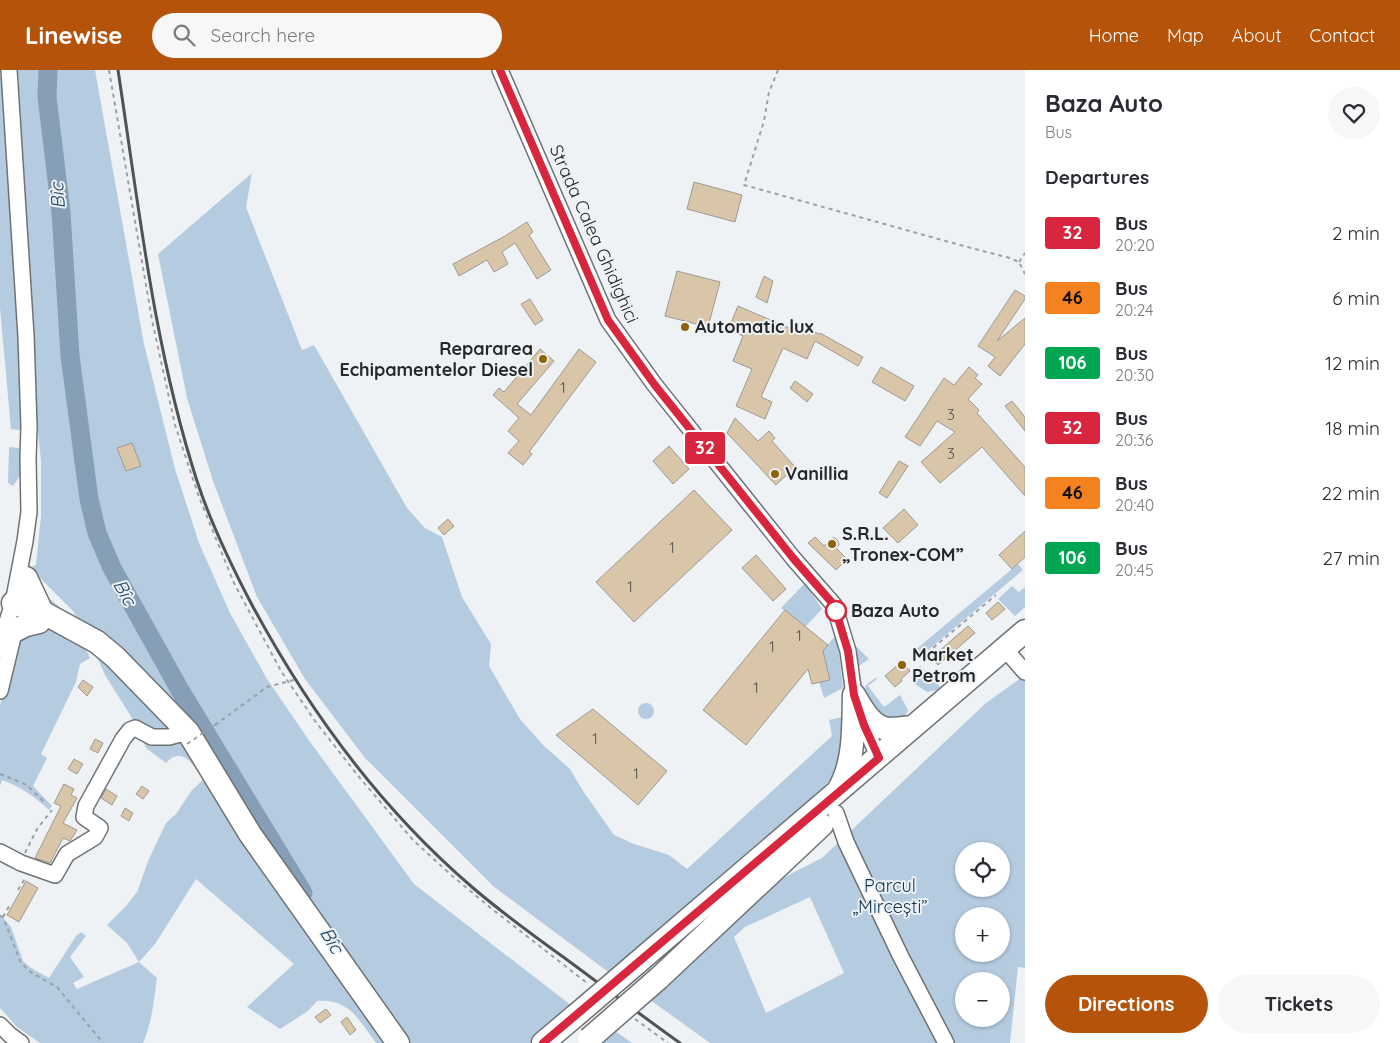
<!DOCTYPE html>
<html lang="en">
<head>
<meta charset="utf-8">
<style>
  :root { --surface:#fff; --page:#f7f7f7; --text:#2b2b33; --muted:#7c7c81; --accent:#b45309 }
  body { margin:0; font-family:Quicksand,sans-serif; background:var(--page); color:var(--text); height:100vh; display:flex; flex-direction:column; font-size:19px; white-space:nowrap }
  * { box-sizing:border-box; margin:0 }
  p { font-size:16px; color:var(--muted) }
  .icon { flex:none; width:28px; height:28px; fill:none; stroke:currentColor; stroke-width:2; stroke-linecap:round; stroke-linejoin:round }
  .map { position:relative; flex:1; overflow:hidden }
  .sheet { display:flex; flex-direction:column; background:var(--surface); width:375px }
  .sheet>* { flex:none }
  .badge { padding:0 10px; border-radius:4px; font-size:18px; line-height:32px }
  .tools { position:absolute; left:955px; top:772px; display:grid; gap:10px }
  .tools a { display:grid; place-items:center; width:55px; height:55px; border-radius:50%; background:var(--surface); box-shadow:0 1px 4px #0004; font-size:25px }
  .map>.badge { position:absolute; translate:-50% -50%; box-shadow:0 0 0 2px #fff }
  h2 { padding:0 20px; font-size:19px; line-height:45px }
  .round { display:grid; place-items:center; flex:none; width:52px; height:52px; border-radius:26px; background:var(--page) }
  .overview { display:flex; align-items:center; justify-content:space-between; height:85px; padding:0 20px }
  h1 { font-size:24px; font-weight:700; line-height:38px }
  .cta { display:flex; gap:10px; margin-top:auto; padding:10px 20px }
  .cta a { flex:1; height:58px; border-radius:30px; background:var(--accent); color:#fff; font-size:20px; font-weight:700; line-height:58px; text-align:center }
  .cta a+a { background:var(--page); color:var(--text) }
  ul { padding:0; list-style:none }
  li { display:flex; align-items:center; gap:15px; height:65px; padding:0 20px }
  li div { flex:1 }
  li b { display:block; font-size:19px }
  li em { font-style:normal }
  li .badge { min-width:55px; font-weight:700; text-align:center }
  header { display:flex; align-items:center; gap:30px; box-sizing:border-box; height:70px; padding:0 25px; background:var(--accent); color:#fff }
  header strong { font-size:24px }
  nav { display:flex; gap:28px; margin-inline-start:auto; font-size:18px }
  .search { width:350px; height:45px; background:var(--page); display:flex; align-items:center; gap:12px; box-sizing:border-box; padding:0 18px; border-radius:28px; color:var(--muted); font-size:19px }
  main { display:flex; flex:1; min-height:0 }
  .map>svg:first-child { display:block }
  .green { fill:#b5cbe0; fill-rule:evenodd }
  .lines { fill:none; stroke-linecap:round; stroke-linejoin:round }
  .river { stroke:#869eb6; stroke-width:19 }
  .building { fill:#d9c6a9; stroke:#9c9996 }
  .minor-casing { stroke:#6f7275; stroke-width:18 }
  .highway-casing { stroke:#6f7275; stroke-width:25 }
  .path { stroke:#9da0a2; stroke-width:2; stroke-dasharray:4 4; stroke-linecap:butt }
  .minor { stroke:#fff; stroke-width:15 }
  .highway { stroke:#fff; stroke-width:22 }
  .rail { stroke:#505254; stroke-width:3 }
  .highway-bridge-casing { stroke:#6f7275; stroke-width:25; stroke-linecap:butt }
  .path-bridge { stroke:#9da0a2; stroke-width:2; stroke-dasharray:4 4; stroke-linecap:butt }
  .highway-bridge { stroke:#fff; stroke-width:22 }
  .line-casing { stroke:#fff; stroke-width:11 }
  .line { stroke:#d7263d; stroke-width:8 }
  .poi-dot { fill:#8e6409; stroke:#eff2f5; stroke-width:2 }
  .stop-dot { fill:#fff; stroke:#d7263d; stroke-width:2.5 }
  .labels { text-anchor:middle; stroke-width:4; stroke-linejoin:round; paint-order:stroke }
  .number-label { font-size:15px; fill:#524f48 }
  .street-label { font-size:18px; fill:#252728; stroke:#eff2f5 }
  .poi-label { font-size:18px; font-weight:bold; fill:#252728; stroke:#eff2f5; text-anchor:start }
  .stop-label { font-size:18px; font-weight:bold; fill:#252728; stroke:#eff2f5; text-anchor:start }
  .park-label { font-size:18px; fill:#0c3556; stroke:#eff2f5 }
  .water-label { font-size:19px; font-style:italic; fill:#20486a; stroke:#eff2f5 }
</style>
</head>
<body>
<header>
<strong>Linewise</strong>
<div class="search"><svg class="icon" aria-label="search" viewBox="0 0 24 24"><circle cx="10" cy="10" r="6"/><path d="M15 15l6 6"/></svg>Search here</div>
<nav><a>Home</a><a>Map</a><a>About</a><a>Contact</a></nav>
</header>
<main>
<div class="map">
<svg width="1025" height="973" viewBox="0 0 1025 973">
  <rect width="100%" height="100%" fill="#eff2f5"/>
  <path class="green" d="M0 0 7 63 22 355 20 360 11 359 0 238Z
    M18 0H95L144 274 175 399 199 473 230 543 267 609 308 669 414 814 572 936 530 973H376C358 949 350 929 317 931L308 941 280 959 247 937 294 894 196 809 155 874 139 892 157 908C154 929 152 953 143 973H40L17 957 0 938V844L11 857 23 891 31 898 49 908 76 866 81 862 86 866 70 887 84 907 73 913 77 919 139 892 127 873 107 855 126 836 137 822 149 789 166 753 176 744 192 720 204 709C194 696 182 675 166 693L146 678 137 656 105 605 89 569 73 541 35 503 33 496 36 495 41 446V391L36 343Z
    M252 103 246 137 302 280 314 275 407 438 425 458 442 467 462 527 491 574 489 596 520 649 543 675 570 699 583 721 614 765 634 774 669 785 687 799 832 666 829 650 842 647C841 669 844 694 829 711 823 719 814 726 807 733L611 904 493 816 365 688 305 609 257 527 213 411 187 328 158 184Z
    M9 377 19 378C24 395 24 402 13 416L8 413Z
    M1018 494 1023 500 920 587 914 581Z
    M805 513 822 539 805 557 781 538Z
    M1012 516 1019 522 1025 517V537L1015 546 998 529Z
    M44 525C68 540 79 564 90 588L80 594 76 612 41 684 47 688 33 716 52 736 49 740C34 726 21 717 2 710L0 716V636L23 534Z
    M837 564 843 618 824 628 813 592Z
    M856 576 869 589 859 596Z
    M920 596 940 617 937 620 927 622 915 614 912 603Z
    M1025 605V898L1018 897 1010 973H710L646 927 761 819 822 788 986 633ZM964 781H1001V819H964ZM810 827 844 903 766 943 734 867 745 857ZM964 846H1001V884H964ZM964 911H1001V949H964Z
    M875 608H878L868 616 884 637 900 625 908 640 905 647 884 652 863 625 866 615Z
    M638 641a8 8 0 1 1 16 0a8 8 0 1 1-16 0Z
    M615 961 632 973H601Z"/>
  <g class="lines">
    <path class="river" d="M48 0 47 27 61 142 70 286 89 429 97 463 112 498 181 622 303 823"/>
  </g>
  <path class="building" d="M694 112 742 125 735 152 687 139Z
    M527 152 533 162 529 165 551 200 537 209 515 173 502 182 508 194 494 202 487 190 459 206 453 194 505 166Z
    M677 201 720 212 708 257 665 246Z
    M764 206 773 211 767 233 756 227Z
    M1015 220 1025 226V229L997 271 1025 248V274L1000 306 988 296 995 287 978 276Z
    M530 229 543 250 535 255 521 234Z
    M738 236 796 261 799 255 819 264 820 263 863 287 858 296 815 271 807 289 783 278 761 327 772 332 765 349 736 336 752 299 733 291 743 266 728 260Z
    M540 279 554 291 517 334 531 345 579 279 596 292 529 382 532 384 523 395 508 383 519 371 508 361 519 348 493 325 499 318 504 322Z
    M881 297 914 316 905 331 872 312Z
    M969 297 978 305 975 308 982 314 968 329 979 340 977 343 1025 397V426L982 377 940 413 921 392 955 362 937 351 920 376 905 367 944 308 954 315Z
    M795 311 813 324 807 332 790 318Z
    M1012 331 1025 347V361L1005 336Z
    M735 348 758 371 769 361 775 368 772 371 795 397 776 415 727 363Z
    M132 373 141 396 126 401 117 378Z
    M669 376 689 399 673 414 653 391Z
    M899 391 908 396 887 428 879 423Z
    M694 420 732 460 634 552 596 512Z
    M904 439 918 455 898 473 883 458Z
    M448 449 454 456 444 465 438 458Z
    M1025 461V487L1012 499 999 485Z
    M815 467 824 476 832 468H835L838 471 839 475 836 478 847 489 836 500 808 473Z
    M756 485 786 519 773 531 742 498Z
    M998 532 1005 539 992 550 986 543Z
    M785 540 828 575 823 581 830 610 812 614 808 599 746 675 703 640Z
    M968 556 975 563 938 595 931 588Z
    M902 591 910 601 901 609 902 611 895 617 885 606Z
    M83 610 93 617 87 626 78 617Z
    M593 639 667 701 638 735 556 665Z
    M95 669 103 673 98 683 90 679Z
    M74 689 83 694 77 704 68 699Z
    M64 714 74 719 71 725 77 728 63 753 77 760 70 771 63 768 50 793 35 788 61 736 54 733Z
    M142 716 149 721 143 729 136 724Z
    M106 719 117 726 112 735 101 728Z
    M125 738 133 743 129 751 121 746Z
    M26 811 38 818 19 852 7 845Z
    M326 939 331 945 320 953 315 947Z
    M347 947 356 960 350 965 341 952Z"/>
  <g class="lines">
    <g class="minor-casing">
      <path id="minor" d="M500 0 608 250 654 314 793 488 834 535 848 581 854 625 864 655 879 688
        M1005 579 1025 602
        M0 580 5 558 13 533 25 471 29 442 28 388 29 357 26 266 9 0
        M0 621 13 567
        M836 743 846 772 901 887 946 973
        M0 782 21 793 55 805 67 784 95 767 100 758 84 747 86 736 123 669 130 660 135 658 152 667H169L188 662
        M0 955 10 965 21 973"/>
    </g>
    <g class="highway-casing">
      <path id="highway" d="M26 508 42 542
        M13 533 42 542 97 572 115 587 188 662 250 764 398 973
        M14 561 26 555 39 552
        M854 625C862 638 871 657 888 659 896 659 905 658 913 657
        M839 719C855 691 853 657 854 625
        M637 893 1025 561
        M659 908 822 755
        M543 973 575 946"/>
    </g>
    <path class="path" d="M109 0 152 250 175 355 199 427 234 513 281 601 315 651 359 707 413 770 450 804 492 839 587 913
      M778 0 769 22 764 51 744 115 960 175 1010 188 1019 192 1025 204
      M1019 192 1025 183
      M921 588 996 525
      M215 655 267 617 294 610
      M0 704 27 715 46 734
      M25 783 37 759 52 740
      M18 820 26 807
      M0 846 3 847 21 893 32 903 57 917 103 973
      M3 847 11 833
      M635 949 668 973"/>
    <use href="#minor" class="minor"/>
    <use href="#highway" class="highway"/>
    <path class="rail" d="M118 0C139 138 154 278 197 411 211 454 231 495 252 535 309 641 381 739 472 817 502 843 534 866 566 889 604 917 642 946 680 973"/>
    <g class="highway-bridge-casing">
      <path id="highway-bridge" d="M575 946 637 893
        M589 969 659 908"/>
    </g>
    <path class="path-bridge" d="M187 674 215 655"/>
    <use href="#highway-bridge" class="highway-bridge"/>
  </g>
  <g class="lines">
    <g class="line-casing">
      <path id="line" d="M500 0 608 250 654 314 793 488 834 535 848 581 854 625 864 655 879 688 543 973"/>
    </g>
    <use href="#line" class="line"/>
  </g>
  <g class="poi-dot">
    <circle cx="685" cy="257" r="5"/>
    <circle cx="543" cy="289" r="5"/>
    <circle cx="775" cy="404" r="5"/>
    <circle cx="832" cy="474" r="5"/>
    <circle cx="902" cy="595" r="5"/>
  </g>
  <circle class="stop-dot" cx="836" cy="541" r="10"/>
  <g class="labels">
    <g class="number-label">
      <text x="563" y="323">1</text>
      <text x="951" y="350">3</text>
      <text x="951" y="389">3</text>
      <text x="672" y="483">1</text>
      <text x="630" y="522">1</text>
      <text x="799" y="571">1</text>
      <text x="772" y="582">1</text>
      <text x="756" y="623">1</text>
      <text x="595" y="674">1</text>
      <text x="636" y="709">1</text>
    </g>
    <g class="street-label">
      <text transform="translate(594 164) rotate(66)" y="6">Strada Calea Ghidighici</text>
    </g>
    <g class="poi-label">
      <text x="695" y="263">Automatic lux</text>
      <text x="533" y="285" text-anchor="end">Repararea<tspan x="533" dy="21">Echipamentelor Diesel</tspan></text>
      <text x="785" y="410">Vanillia</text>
      <text x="842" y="470">S.R.L.<tspan x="842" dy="21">„Tronex-COM”</tspan></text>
      <text x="912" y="591">Market<tspan x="912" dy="21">Petrom</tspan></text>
    </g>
    <g class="stop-label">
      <text x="851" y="547">Baza Auto</text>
    </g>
    <g class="park-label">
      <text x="890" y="822">Parcul<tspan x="890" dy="21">„Mircești”</tspan></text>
    </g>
    <g class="water-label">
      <text transform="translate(57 126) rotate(-94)" y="7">Bîc</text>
      <text transform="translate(125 522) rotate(61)" y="7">Bîc</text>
      <text transform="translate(332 870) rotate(59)" y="7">Bîc</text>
    </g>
  </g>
</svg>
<div class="tools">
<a><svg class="icon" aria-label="locate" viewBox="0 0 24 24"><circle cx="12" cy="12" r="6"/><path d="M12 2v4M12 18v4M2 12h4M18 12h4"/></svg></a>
<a>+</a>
<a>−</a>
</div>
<b class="badge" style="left:705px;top:378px;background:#d7263d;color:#fff">32</b>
</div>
<section class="sheet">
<div class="overview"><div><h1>Baza Auto</h1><p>Bus</p></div><a class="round"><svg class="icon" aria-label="heart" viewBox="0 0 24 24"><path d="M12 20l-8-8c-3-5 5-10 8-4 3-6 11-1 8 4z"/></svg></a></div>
<h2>Departures</h2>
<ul>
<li><span class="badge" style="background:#d7263d;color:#fff">32</span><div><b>Bus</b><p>20:20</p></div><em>2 min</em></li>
<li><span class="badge" style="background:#f58220;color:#111">46</span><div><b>Bus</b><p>20:24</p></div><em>6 min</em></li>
<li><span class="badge" style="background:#00a651;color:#fff">106</span><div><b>Bus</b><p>20:30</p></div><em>12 min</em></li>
<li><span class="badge" style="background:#d7263d;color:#fff">32</span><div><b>Bus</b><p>20:36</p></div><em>18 min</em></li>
<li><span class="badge" style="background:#f58220;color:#111">46</span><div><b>Bus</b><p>20:40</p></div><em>22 min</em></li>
<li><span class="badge" style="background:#00a651;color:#fff">106</span><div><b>Bus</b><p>20:45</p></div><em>27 min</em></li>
</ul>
<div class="cta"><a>Directions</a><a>Tickets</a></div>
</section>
</main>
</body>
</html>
